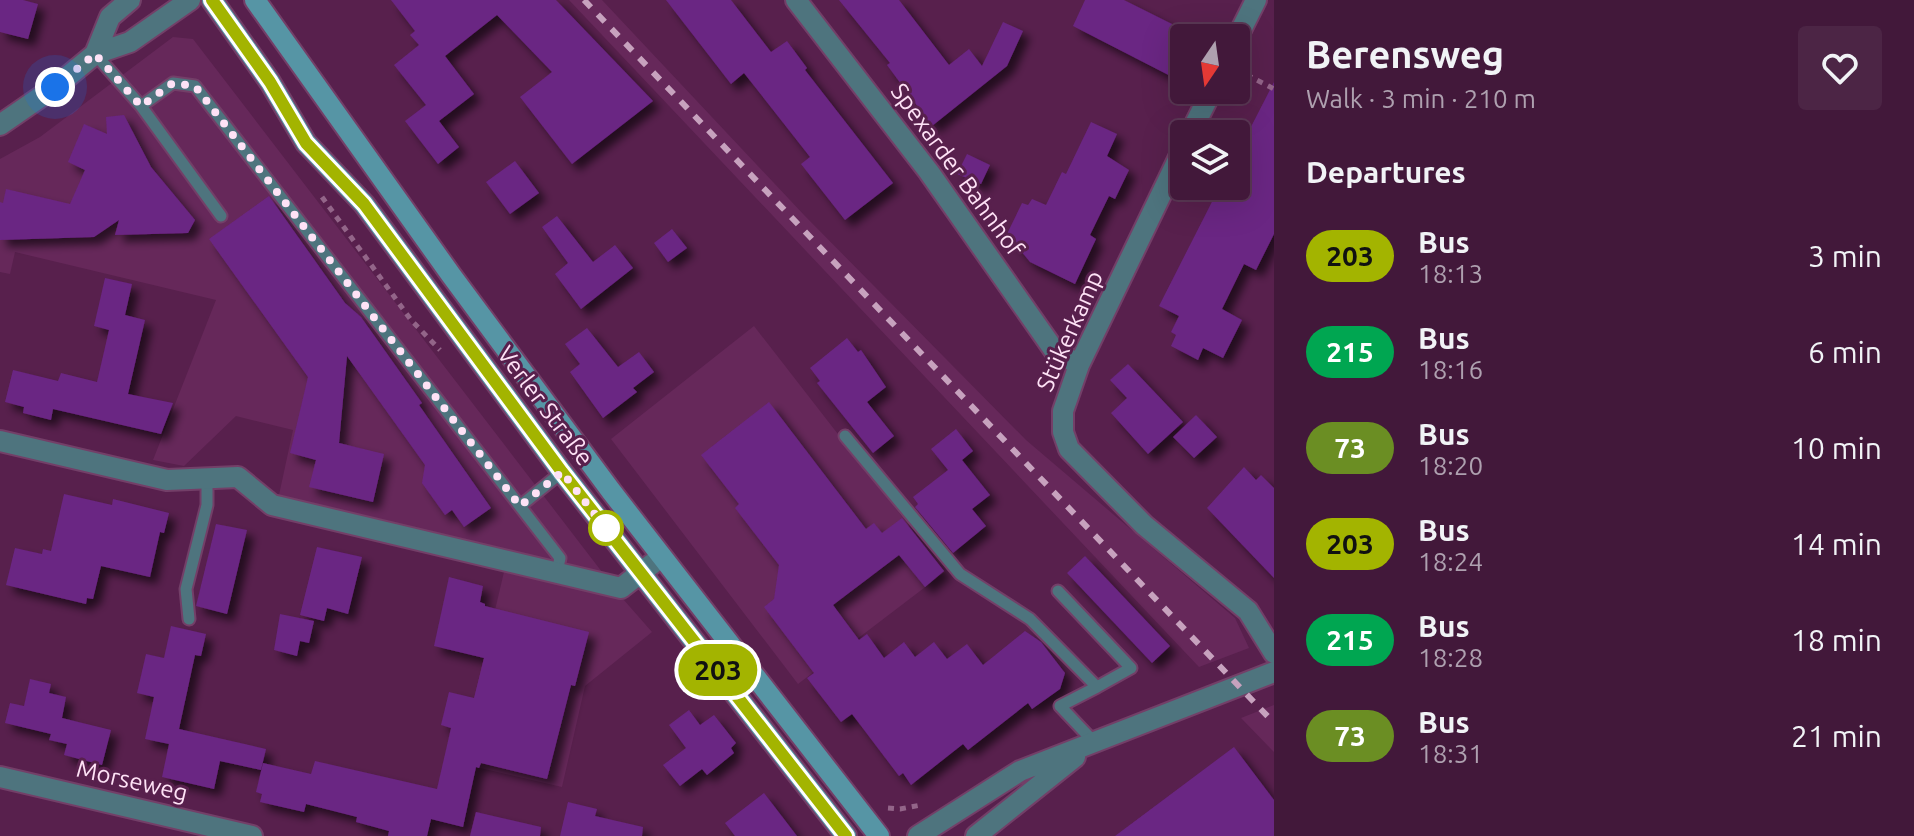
<!DOCTYPE html>
<html lang="en">
<head>
<meta charset="utf-8">
<style>
  :root { --surface:#42183a; --page:#4c2545; --text:#f1f3f6; --muted:#aea0af; --line:#5a3754 }
  body { margin:0; font-family:Ubuntu,sans-serif; background:var(--page); color:var(--text); height:100vh; display:flex; flex-direction:column; font-size:30px; white-space:nowrap }
  * { box-sizing:border-box; margin:0 }
  p { font-size:26px; color:var(--muted) }
  .icon { flex:none; width:44px; height:44px; fill:none; stroke:currentColor; stroke-width:2; stroke-linecap:round; stroke-linejoin:round }
  .map { position:relative; flex:1; overflow:hidden }
  .panel { display:flex; flex-direction:column; background:var(--surface); width:640px }
  .panel>* { flex:none }
  .badge { padding:0 16px; border-radius:26px; font-size:28px; line-height:52px }
  .needle { width:52px; rotate:193deg }
  .controls { position:absolute; left:1170px; top:24px; display:grid; gap:16px }
  .controls a { display:grid; place-items:center; width:80px; height:80px; border-radius:8px; background:var(--surface); box-shadow:0 8px 32px #0002,0 0 0 2px var(--line); font-size:40px }
  .you { position:absolute; width:40px; height:40px; margin:-20px; border:6px solid #fff; border-radius:50%; background:#1a73e8; box-shadow:0 0 0 12px #1a73e833 }
  .map>.badge { position:absolute; translate:-50% -50%; box-shadow:0 0 0 4px #fff }
  h2 { padding:0 32px; font-size:30px; line-height:72px }
  .round { display:grid; place-items:center; flex:none; width:84px; height:84px; border-radius:8px; background:var(--page) }
  .headline { display:flex; align-items:center; justify-content:space-between; height:136px; padding:0 32px }
  h1 { font-size:38px; font-weight:700; line-height:60px }
  ul { padding:0; list-style:none }
  li { display:flex; align-items:center; gap:24px; height:96px; padding:0 32px }
  li div { flex:1 }
  li b { display:block; font-size:30px }
  li em { font-style:normal }
  li .badge { min-width:88px; font-weight:700; text-align:center }
  main { display:flex; flex:1; min-height:0 }
  .map>svg:first-child { display:block }
  .built { fill:#66285a }
  .building { fill:#6a2583; filter:url(#shadow) }
  .lines { fill:none; stroke-linecap:round; stroke-linejoin:round }
  .service-casing { stroke:#733f68; stroke-width:15 }
  .minor-casing { stroke:#733f68; stroke-width:24 }
  .tertiary-casing { stroke:#733f68; stroke-width:24 }
  .secondary-casing { stroke:#733f68; stroke-width:24 }
  .path { stroke:#936589; stroke-width:5; stroke-dasharray:6 6; stroke-linecap:butt }
  .service { stroke:#4e747e; stroke-width:11 }
  .minor { stroke:#4e747e; stroke-width:20 }
  .tertiary { stroke:#4e747e; stroke-width:20 }
  .secondary { stroke:#5695a5; stroke-width:20 }
  .rail { stroke:#c7a2be; stroke-width:6; stroke-dasharray:10 10; stroke-linecap:butt }
  .line-casing { stroke:#fff; stroke-width:18 }
  .line { stroke:#a3b400; stroke-width:12 }
  .walk { stroke:#fee2f6; stroke-width:8; stroke-dasharray:0 14.4 }
  .stop-dot { fill:#fff; stroke:#a3b400; stroke-width:4 }
  .labels { text-anchor:middle; stroke-width:6; stroke-linejoin:round; paint-order:stroke }
  .street-label { font-size:24px; fill:#fee2f6; stroke:#58204d }
</style>
</head>
<body>
<main>
<div class="map">
<svg width="1274" height="836" viewBox="0 0 1274 836">
  <defs>
    <filter id="shadow"><feDropShadow dx="7" dy="7" stdDeviation="4" flood-color="#0009"/></filter>
  </defs>
  <rect width="100%" height="100%" fill="#58204d"/>
  <path class="built" d="M569 0H602L804 215 1026 440 1235 618 1249 648 1199 667Z
    M173 37 193 39 602 572 279 495 293 430 236 416 184 466 153 460 216 300 15 252 10 274 0 272V159L40 137Z
    M754 326 945 572 798 684 611 439Z
    M504 572 623 599 652 632 585 686 562 787 459 763Z
    M1274 705V752L1241 718Z"/>
  <path class="building" d="M0 0H23L38 4 28 39 0 32Z
    M391 0H556L653 101 572 164 520 97 552 72 497 15 445 56 474 94 439 121 459 147 438 164 405 121 426 105 394 65 419 45 410 35 415 31Z
    M666 0H731L771 52 787 41 807 68 805 70 893 183 845 220 801 164 810 157 744 73 731 84Z
    M839 0H899L949 65 969 49 982 66 1003 22 1023 31 1007 66 932 126 887 65 890 63Z
    M1085 0H1124L1184 30V83L1073 26Z
    M1274 82V234L1256 270 1244 264 1222 309 1242 320 1223 358 1203 348 1198 360 1171 346 1176 335 1171 332 1179 316 1159 306 1219 188 1236 197V156Z
    M124 115 151 167 195 220 188 233 115 235 119 220 94 237 0 240V202L3 203 6 189 70 204 85 170 68 162 84 124 107 134 106 117Z
    M1091 122 1117 134 1107 156 1129 170 1115 199 1109 196 1090 235 1096 239 1075 284 1030 262 1007 234 1022 203 1028 205 1032 199 1046 205 1062 172 1066 174Z
    M967 154 990 165 981 184 957 174Z
    M515 161 539 193 510 214 486 182Z
    M269 196 345 303 361 317 422 403 419 405 491 508 464 527 452 510 445 515 422 483 425 465 347 356 339 443 384 454 373 502 309 487 316 460 290 453 308 377 209 239Z
    M557 216 593 262 615 245 633 268 581 309 555 274 568 263 542 227Z
    M672 229 687 248 668 262 654 243Z
    M105 278 132 284 125 315 145 320 128 394 173 403 161 434 53 409 51 420 23 413 24 407 5 402 13 370 58 381 61 373 97 382 109 330 94 326Z
    M587 328 618 367 639 352 654 372 633 388 637 392 603 418 570 372 580 364 565 344Z
    M847 338 858 352 861 350 886 387 867 402 894 436 873 453 817 383 820 381 810 368Z
    M1128 364 1183 422 1148 454 1111 413 1127 398 1110 380Z
    M769 402 866 529 874 523 882 533 902 518 944 571 925 587 899 555 833 605 859 640 867 634 884 658 904 642 915 657 934 642 947 659 967 644 983 665 1025 631 1041 642 1065 673 1060 689 1032 709 1028 703 968 750 963 744 911 785 903 773 899 776 852 714 841 722 807 678 814 673 764 607 774 599 779 565 735 508 739 504 701 455Z
    M1196 415 1217 437 1194 458 1173 437Z
    M956 429 973 451 962 460 990 495 972 509 986 526 953 553 915 507 918 504 913 497 948 470 931 449Z
    M1244 467 1256 480 1261 475 1274 488V578L1207 508Z
    M64 494 112 505 113 499 169 513 164 533 160 532 150 577 101 566 93 599 87 598 86 604 6 585 15 548 42 554 43 549 51 551Z
    M216 524 247 530 227 614 196 606Z
    M317 547 362 557 348 614 327 608 324 621 300 615Z
    M1085 556 1170 646 1152 663 1067 573Z
    M449 577 483 586 480 602 485 604V606L589 632 575 686 571 685 547 779 481 763 479 768 476 767 463 827 431 819 427 836H388L389 831 356 822 357 817 306 804 304 812 260 802 262 794 256 792 263 763 311 774 315 761 437 789 451 728 441 725 449 692 474 698 484 658 434 646Z
    M280 614 314 621 309 643 300 641 297 656 274 650Z
    M171 626 206 634 201 656 195 655 179 729 266 749 261 770 220 761 214 789 162 777 169 744 145 739 154 697 137 693 146 654 164 658Z
    M30 679 51 684 49 693 66 697 62 718 111 730 102 765 64 755 67 744 49 740 51 734 5 723 10 703 24 706Z
    M689 710 700 725 714 715 736 743 731 748 734 753 707 775 702 769 680 786 663 765 686 748 669 725Z
    M1234 747 1274 800V836H1115Z
    M764 793 797 836H735L725 823Z
    M568 802 597 809 595 816 643 827 642 836H560Z
    M476 812 541 827 540 836H470Z"/>
  <g class="lines">
    <g class="service-casing">
      <path id="service" d="M95 54 141 106 221 216
        M141 106 173 83 195 86 560 558 557 572
        M845 436 960 574 1030 619 1097 687 1060 706 1094 742
        M520 506 562 472
        M1058 591 1131 668 1097 687
        M189 619 186 589 207 505V479"/>
    </g>
    <g class="minor-casing">
      <path id="minor" d="M796 0 929 172 1054 350 1079 365
        M1236 40 1256 0
        M95 54 110 17 130 0
        M0 125 55 87 95 54 130 42 190 0
        M1190 134 1212 90
        M1184 147 1079 365 1063 411V432L1069 449 1144 525 1248 611 1274 653
        M0 441 167 480 238 477 272 505 621 588 661 557
        M0 777 252 836"/>
    </g>
    <g class="tertiary-casing">
      <path id="tertiary" d="M918 836 1020 771 1274 672
        M976 836 1075 757"/>
    </g>
    <g class="secondary-casing">
      <path id="secondary" d="M212 0 270 82 306 143 364 204 562 472 846 836
        M255 0 451 275 611 491 879 836"/>
    </g>
    <path class="path" d="M1236 69 1274 89
      M322 197 411 320 440 350
      M888 808 900 809 921 805"/>
    <use href="#service" class="service"/>
    <use href="#minor" class="minor"/>
    <use href="#tertiary" class="tertiary"/>
    <use href="#secondary" class="secondary"/>
    <path class="rail" d="M584 0 1274 723"/>
  </g>
  <g class="lines">
    <g class="line-casing">
      <path id="line" d="M212 0 270 82 306 143 364 204 562 472 846 836"/>
    </g>
    <use href="#line" class="line"/>
    <path class="walk" d="M55 87 95 54 141 106 173 83 195 86 520 506 562 472 607 530 606 528"/>
  </g>
  <circle class="stop-dot" cx="606" cy="528" r="16"/>
  <g class="labels">
    <g class="street-label">
      <text transform="translate(957 170) rotate(54)" y="8">Spexarder Bahnhof</text>
      <text transform="translate(1070 331) rotate(-66)" y="8">Stükerkamp</text>
      <text transform="translate(545 406) rotate(53)" y="8">Verler Straße</text>
      <text transform="translate(132 781) rotate(13)" y="8">Morseweg</text>
    </g>
  </g>
</svg>
<div class="controls">
<a><svg class="needle" viewBox="-14 -14 28 28"><path d="M0-13l5 13h-10z" fill="#e53935"/><path d="M0 13l5-13h-10z" fill="#aea0af"/></svg></a>
<a><svg class="icon" aria-label="layers" viewBox="0 0 24 24"><path d="M12 4l9 5-9 5-9-5zM3 14l9 5 9-5"/></svg></a>
</div>
<div class="you" style="left:55px;top:87px"></div>
<b class="badge" style="left:718px;top:670px;background:#a3b400;color:#111">203</b>
</div>
<section class="panel">
<div class="headline"><div><h1>Berensweg</h1><p>Walk · 3 min · 210 m</p></div><a class="round"><svg class="icon" aria-label="heart" viewBox="0 0 24 24"><path d="M12 20l-8-8c-3-5 5-10 8-4 3-6 11-1 8 4z"/></svg></a></div>
<h2>Departures</h2>
<ul>
<li><span class="badge" style="background:#a3b400;color:#111">203</span><div><b>Bus</b><p>18:13</p></div><em>3 min</em></li>
<li><span class="badge" style="background:#00a651;color:#fff">215</span><div><b>Bus</b><p>18:16</p></div><em>6 min</em></li>
<li><span class="badge" style="background:#6b8e23;color:#fff">73</span><div><b>Bus</b><p>18:20</p></div><em>10 min</em></li>
<li><span class="badge" style="background:#a3b400;color:#111">203</span><div><b>Bus</b><p>18:24</p></div><em>14 min</em></li>
<li><span class="badge" style="background:#00a651;color:#fff">215</span><div><b>Bus</b><p>18:28</p></div><em>18 min</em></li>
<li><span class="badge" style="background:#6b8e23;color:#fff">73</span><div><b>Bus</b><p>18:31</p></div><em>21 min</em></li>
</ul>
</section>
</main>
</body>
</html>
